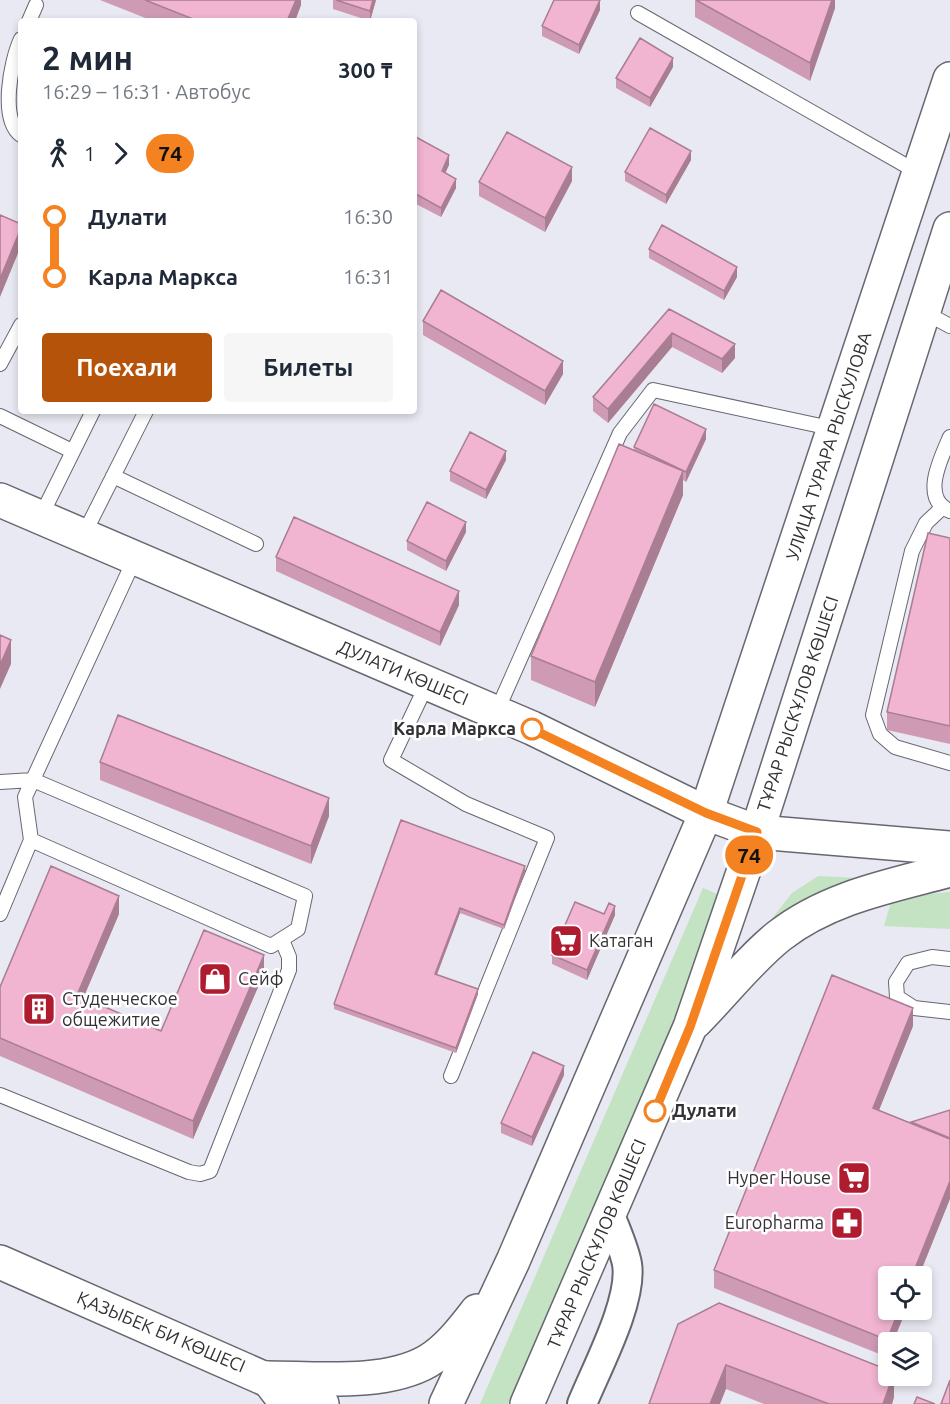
<!DOCTYPE html>
<html lang="ru">
<head>
<meta charset="utf-8">
<style>
  :root { --surface:#fff; --page:#f6f6f7; --text:#1f2937; --muted:#747a83; --accent:#b45309 }
  body { margin:0; font-family:Ubuntu,sans-serif; background:var(--page); color:var(--text); height:100vh; display:flex; flex-direction:column; font-size:22px; white-space:nowrap }
  * { box-sizing:border-box; margin:0 }
  p { font-size:20px; color:var(--muted) }
  .icon { flex:none; width:33px; height:33px; fill:none; stroke:currentColor; stroke-width:2; stroke-linecap:round; stroke-linejoin:round }
  .map { position:relative; flex:1; overflow:hidden }
  .side { position:absolute; left:18px; top:18px; width:399px; height:396px; display:flex; flex-direction:column; background:var(--surface); border-radius:6px; box-shadow:0 3px 9px #0003 }
  .side>* { flex:none }
  .badge { padding:0 12px; border-radius:20px; font-size:21px; line-height:39px }
  .controls { position:absolute; left:878px; top:1266px; display:grid; gap:12px }
  .controls a { display:grid; place-items:center; width:54px; height:54px; border-radius:6px; background:var(--surface); box-shadow:0 3px 9px #0003; font-size:30px }
  .map>.badge { position:absolute; translate:-50% -50%; box-shadow:0 0 0 3px #fff }
  .legs { display:flex; align-items:center; gap:9px; height:66px; padding:0 24px; font-size:20px }
  .legs p { margin-inline-start:auto }
  .head { display:flex; align-items:center; justify-content:space-between; height:102px; padding:0 24px }
  h1 { font-size:33px; font-weight:700; line-height:45px }
  .button { display:flex; gap:12px; margin-top:auto; padding:12px 24px }
  .button a { flex:1; height:69px; border-radius:6px; background:var(--accent); color:#fff; font-size:24px; font-weight:700; line-height:69px; text-align:center }
  .button a+a { background:var(--page); color:var(--text) }
  ul { padding:0 24px; list-style:none }
  li { display:flex; align-items:center; gap:21px; height:60px; font-size:22px }
  li i { display:grid; place-items:center; width:9px; height:100%; margin:0 8px; background:currentColor }
  li i::after { content:''; width:15px; height:15px; margin:-8px; border:4px solid; border-radius:50%; background:var(--surface) }
  li p { margin-inline-start:auto }
  li:first-child i { background:linear-gradient(#0000 50%,currentColor 0) }
  li:last-child i { background:linear-gradient(currentColor 50%,#0000 0) }
  .map>svg:first-child { display:block }
  .green { fill:#c3e3c2 }
  .lines { fill:none; stroke-linecap:round; stroke-linejoin:round }
  .lane-casing { stroke:#676770; stroke-width:16 }
  .street-casing { stroke:#676770; stroke-width:32 }
  .secondary-casing { stroke:#676770; stroke-width:36 }
  .primary-casing { stroke:#676770; stroke-width:36 }
  .lane { stroke:#fff; stroke-width:14 }
  .street { stroke:#fff; stroke-width:28 }
  .secondary { stroke:#fff; stroke-width:33 }
  .primary { stroke:#fff; stroke-width:33 }
  .wall { fill:#cf9bb4 }
  .shaded-wall { fill:#a97e92 }
  .building { fill:#f1b4d1; stroke:#a97e92; stroke-width:1.5 }
  .line-1-casing { stroke:#fff; stroke-width:14 }
  .line-1 { stroke:#f58220; stroke-width:9 }
  .stop-1-dot { fill:#fff; stroke:#f58220; stroke-width:3 }
  .labels { text-anchor:middle; stroke-width:5; stroke-linejoin:round; paint-order:stroke }
  .street-label { font-size:18px; fill:#323236; stroke:#fff }
  .stop-label { font-size:18px; font-weight:bold; fill:#323236; stroke:#fff; text-anchor:end }
  .poi-label { font-size:18px; fill:#323236; stroke:#fff; text-anchor:start }
</style>
</head>
<body>
<div class="map">
<svg width="950" height="1404" viewBox="0 0 950 1404">
  <rect width="100%" height="100%" fill="#e9e9f3"/>
  <path class="green" d="M818 876 859 878 799 909 770 921 792 893Z
    M703 888 727 898 508 1404H480Z
    M950 892V929L884 926 892 898Z"/>
  <g class="lines">
    <g class="lane-casing">
      <path id="lane" d="M638 13 919 173
        M29 21 36 5
        M21 39C10 63 0 120 21 135
        M924 312 950 326
        M0 364 21 325
        M0 416 72 451
        M950 437C941 458 920 499 950 511
        M113 476 256 544
        M942 508 926 523 912 551 873 715 880 734 895 747 950 763
        M40 518 93 411
        M83 536 146 411
        M427 684 391 760 466 804 547 838 451 1076
        M496 713 620 433 653 390 835 429
        M0 782 33 780 305 896 298 929 271 946 31 840
        M0 914 31 840 25 797 135 558
        M950 959 932 957 908 963 896 982 897 997 914 1008 950 1012
        M0 1095 189 1172 200 1174 210 1171 289 970V957L282 940"/>
    </g>
    <g class="street-casing">
      <path id="street" d="M582 1404C596 1369 633 1301 627 1264 624 1248 616 1231 610 1215"/>
    </g>
    <g class="secondary-casing">
      <path id="secondary" d="M0 500 532 728 706 813 757 832 950 848
        M0 1262 322 1404"/>
    </g>
    <g class="primary-casing">
      <path id="primary" d="M695 1022C723 994 749 960 779 936 829 897 891 886 950 870
        M267 1378C315 1378 385 1386 428 1361 448 1349 463 1329 477 1311
        M267 1378 287 1404
        M446 1404 513 1261 706 813 950 79
        M527 1404 690 1027 757 832 950 229"/>
    </g>
    <use href="#lane" class="lane"/>
    <use href="#street" class="street"/>
    <use href="#secondary" class="secondary"/>
    <use href="#primary" class="primary"/>
  </g>
  <path class="wall" d="M100 0H301V5L295 21H153Z
    M333 0H376L370 21 333 9Z
    M695 0H835V8L810 81 695 17Z
    M600 10 579 54 542 36V26Z
    M673 67 650 107 616 88V78Z
    M414 136 449 165 445 173 456 188 441 217 414 203Z
    M691 160 666 204 625 181V172Z
    M572 181 545 232 479 196V182Z
    M649 249 737 277 724 300 649 258Z
    M669 309 735 358 722 373 672 347 608 423 593 411V397Z
    M423 321 563 374 545 405 423 335Z
    M706 439 686 482 683 480V495L595 707 531 680V656L634 450V447Z
    M506 460 486 499 450 481V471Z
    M466 532 446 571 407 550V541Z
    M950 538V744L887 730V712Z
    M276 557 459 605 440 646 276 571Z
    M100 762 329 816 311 864 100 780Z
    M401 820 525 871 504 929 460 913 437 975 478 994 456 1053 334 1009V1004Z
    M119 914 83 998 161 1031 264 973 193 1139 0 1056V987Z
    M604 914 615 915 587 980 552 964V955Z
    M913 1026 879 1110 888 1310H906L887 1357 714 1288V1270Z
    M564 1075 532 1146 501 1133V1123Z
    M678 1324 894 1376V1397L892 1404H764L726 1389Z"/>
  <path class="shaded-wall" d="M296 0H301V5L295 21H287Z
    M373 0H376L370 21V11Z
    M600 0V10L579 54V45Z
    M832 0H835V8L810 81V63Z
    M673 58V67L650 107V98Z
    M691 151V160L666 204V195Z
    M449 155V165L442 180V171Z
    M572 167V181L545 232V218Z
    M456 179V188L441 217V208Z
    M21 228V246L0 297V279Z
    M737 267V277L724 300V291Z
    M672 333V347L608 423V409Z
    M735 344V358L722 373V359Z
    M563 361V374L545 405V391Z
    M706 429V439L686 482V472Z
    M506 451V460L486 499V490Z
    M683 471V495L595 707V682Z
    M466 522V532L446 571V561Z
    M459 591V605L440 646V632Z
    M11 640V664L0 689V665Z
    M329 798V816L311 864V846Z
    M525 866V871L504 929V925Z
    M119 896V914L77 1013V995Z
    M615 906V915L587 980V970Z
    M460 908V913L435 979V974Z
    M264 955V973L193 1139V1121Z
    M478 989V994L456 1053V1048Z
    M913 1008V1026L873 1125V1108Z
    M564 1066V1075L532 1146V1137Z
    M950 1181V1199L919 1276H912Z
    M899 1310H906L893 1342H888V1354L887 1357V1340Z
    M726 1365V1389L720 1404H710Z
    M893 1376H894V1397L892 1404H883Z"/>
  <path class="building" d="M145 0H296L287 21H198Z
    M336 0H373L370 11Z
    M554 0H600L579 45 542 26Z
    M696 0H832L810 63Z
    M640 38 673 58 650 98 616 78Z
    M650 128 691 151 666 195 625 172Z
    M507 132 572 167 545 218 479 182Z
    M414 136 449 155 442 171 456 179 441 208 414 193Z
    M0 215 21 224V228L0 279Z
    M662 225 737 267 724 291 649 249Z
    M441 290 563 361 545 391 423 321Z
    M669 309 735 344 722 359 672 333 608 409 593 397Z
    M654 404 706 429 686 472 634 447Z
    M470 432 506 451 486 490 450 471Z
    M619 444 683 471 595 682 531 656Z
    M427 502 466 522 446 561 407 541Z
    M294 517 459 591 440 632 276 557Z
    M928 533 950 538V726L887 712Z
    M0 635 11 640 0 665Z
    M118 715 329 798 311 846 100 762Z
    M401 820 525 866 504 925 460 908 435 974 478 989 456 1048 334 1004Z
    M51 866 119 896 77 995 161 1031 204 930 264 955 193 1121 0 1038V987Z
    M575 902 604 914 609 903 615 906 587 970 552 955Z
    M832 975 913 1008 873 1108 950 1139V1181L912 1276H888V1310H899L887 1340 714 1270Z
    M533 1052 564 1066 532 1137 501 1123Z
    M950 1110V1138L911 1122Z
    M719 1303 888 1370V1376H893L883 1404H829L726 1365 710 1404H649L678 1324Z
    M950 1380V1404H941Z
    M917 1397 935 1404H914Z"/>
  <g class="lines">
    <g class="line-1-casing">
      <path id="line-1" d="M532 729 706 813 757 832 690 1027 655 1111"/>
    </g>
    <use href="#line-1" class="line-1"/>
  </g>
  <defs>
    <g id="supermarket-square" transform="scale(1.725)"><rect x="-9" y="-9" width="18" height="18" rx="4" fill="#af1b2f" stroke="#fff"/><path d="M-6-5.5h2.5l.6 2H6L4.5 2H-2.5L-4.4-4H-6ZM-1.5 3.2a1.3 1.3 0 1 0 .1 0ZM3 3.2a1.3 1.3 0 1 0 .1 0Z" fill="#fff"/></g>
    <g id="shop-square" transform="scale(1.725)"><rect x="-9" y="-9" width="18" height="18" rx="4" fill="#af1b2f" stroke="#fff"/><path d="M-5-2.5h2.3a2.7 3.5 0 0 1 5.4 0H5L5.5 6h-11ZM-1.5-2.5h3a1.5 2.3 0 0 0-3 0Z" fill="#fff"/></g>
    <g id="building-square" transform="scale(1.725)"><rect x="-9" y="-9" width="18" height="18" rx="4" fill="#af1b2f" stroke="#fff"/><path d="M-4-6H4V6H1V3H-1V6H-4ZM-2.5-4.3h1.7v1.8h-1.7ZM.8-4.3h1.7v1.8H.8ZM-2.5-1h1.7V.8h-1.7ZM.8-1h1.7V.8H.8Z" fill="#fff"/></g>
    <g id="pharmacy-square" transform="scale(1.725)"><rect x="-9" y="-9" width="18" height="18" rx="4" fill="#af1b2f" stroke="#fff"/><path d="M-2-6h4v4h4v4h-4v4h-4v-4h-4v-4h4Z" fill="#fff"/></g>
  </defs>
  <g fill-rule="evenodd">
    <use href="#supermarket-square" x="566" y="941"/>
    <use href="#shop-square" x="215" y="979"/>
    <use href="#building-square" x="39" y="1009"/>
    <use href="#supermarket-square" x="854" y="1178"/>
    <use href="#pharmacy-square" x="847" y="1223"/>
  </g>
  <g class="stop-1-dot">
    <circle cx="532" cy="729" r="10"/>
    <circle cx="655" cy="1111" r="10"/>
  </g>
  <g class="labels">
    <g class="street-label">
      <text transform="translate(829 446) rotate(-72)" y="6">УЛИЦА ТУРАРА РЫСКУЛОВА</text>
      <text transform="translate(403 673) rotate(23)" y="6">ДУЛАТИ КӨШЕСІ</text>
      <text transform="translate(798 704) rotate(-72)" y="6">ТҰРАР РЫСКҰЛОВ КӨШЕСІ</text>
      <text transform="translate(597 1244) rotate(-67)" y="6">ТҰРАР РЫСКҰЛОВ КӨШЕСІ</text>
      <text transform="translate(161 1332) rotate(23)" y="6">ҚАЗЫБЕК БИ КӨШЕСІ</text>
    </g>
    <g class="stop-label">
      <text x="516" y="735">Карла Маркса</text>
      <text x="672" y="1117" text-anchor="start">Дулати</text>
    </g>
    <g class="poi-label">
      <text x="589" y="947">Катаган</text>
      <text x="238" y="985">Сейф</text>
      <text x="62" y="1005">Студенческое<tspan x="62" dy="21">общежитие</tspan></text>
      <text x="831" y="1184" text-anchor="end">Hyper House</text>
      <text x="824" y="1229" text-anchor="end">Europharma</text>
    </g>
  </g>
</svg>
<div class="controls">
<a><svg class="icon" aria-label="locate" viewBox="0 0 24 24"><circle cx="12" cy="12" r="6"/><path d="M12 2v4M12 18v4M2 12h4M18 12h4"/></svg></a>
<a><svg class="icon" aria-label="layers" viewBox="0 0 24 24"><path d="M12 4l9 5-9 5-9-5zM3 14l9 5 9-5"/></svg></a>
</div>
<b class="badge" style="left:749px;top:855px;background:#f58220;color:#111">74</b>
<section class="side">
<div class="head"><div><h1>2 мин</h1><p>16:29 – 16:31 · Автобус</p></div><b>300 ₸</b></div>
<div class="legs"><svg class="icon" aria-label="walk" viewBox="0 0 24 24"><circle cx="13" cy="4" r="2"/><path d="M13 8l-2 6 4 7M11 14l-3 7M7 12l3-4h3l4 4"/></svg>1<svg class="icon" aria-label="forward" viewBox="0 0 24 24"><path d="M9 5l7 7-7 7"/></svg><b class="badge" style="background:#f58220;color:#111">74</b></div>
<ul>
<li><i style="color:#f58220"></i><b>Дулати</b><p>16:30</p></li>
<li><i style="color:#f58220"></i><b>Карла Маркса</b><p>16:31</p></li>
</ul>
<div class="button"><a>Поехали</a><a>Билеты</a></div>
</section>
</div>
</body>
</html>
